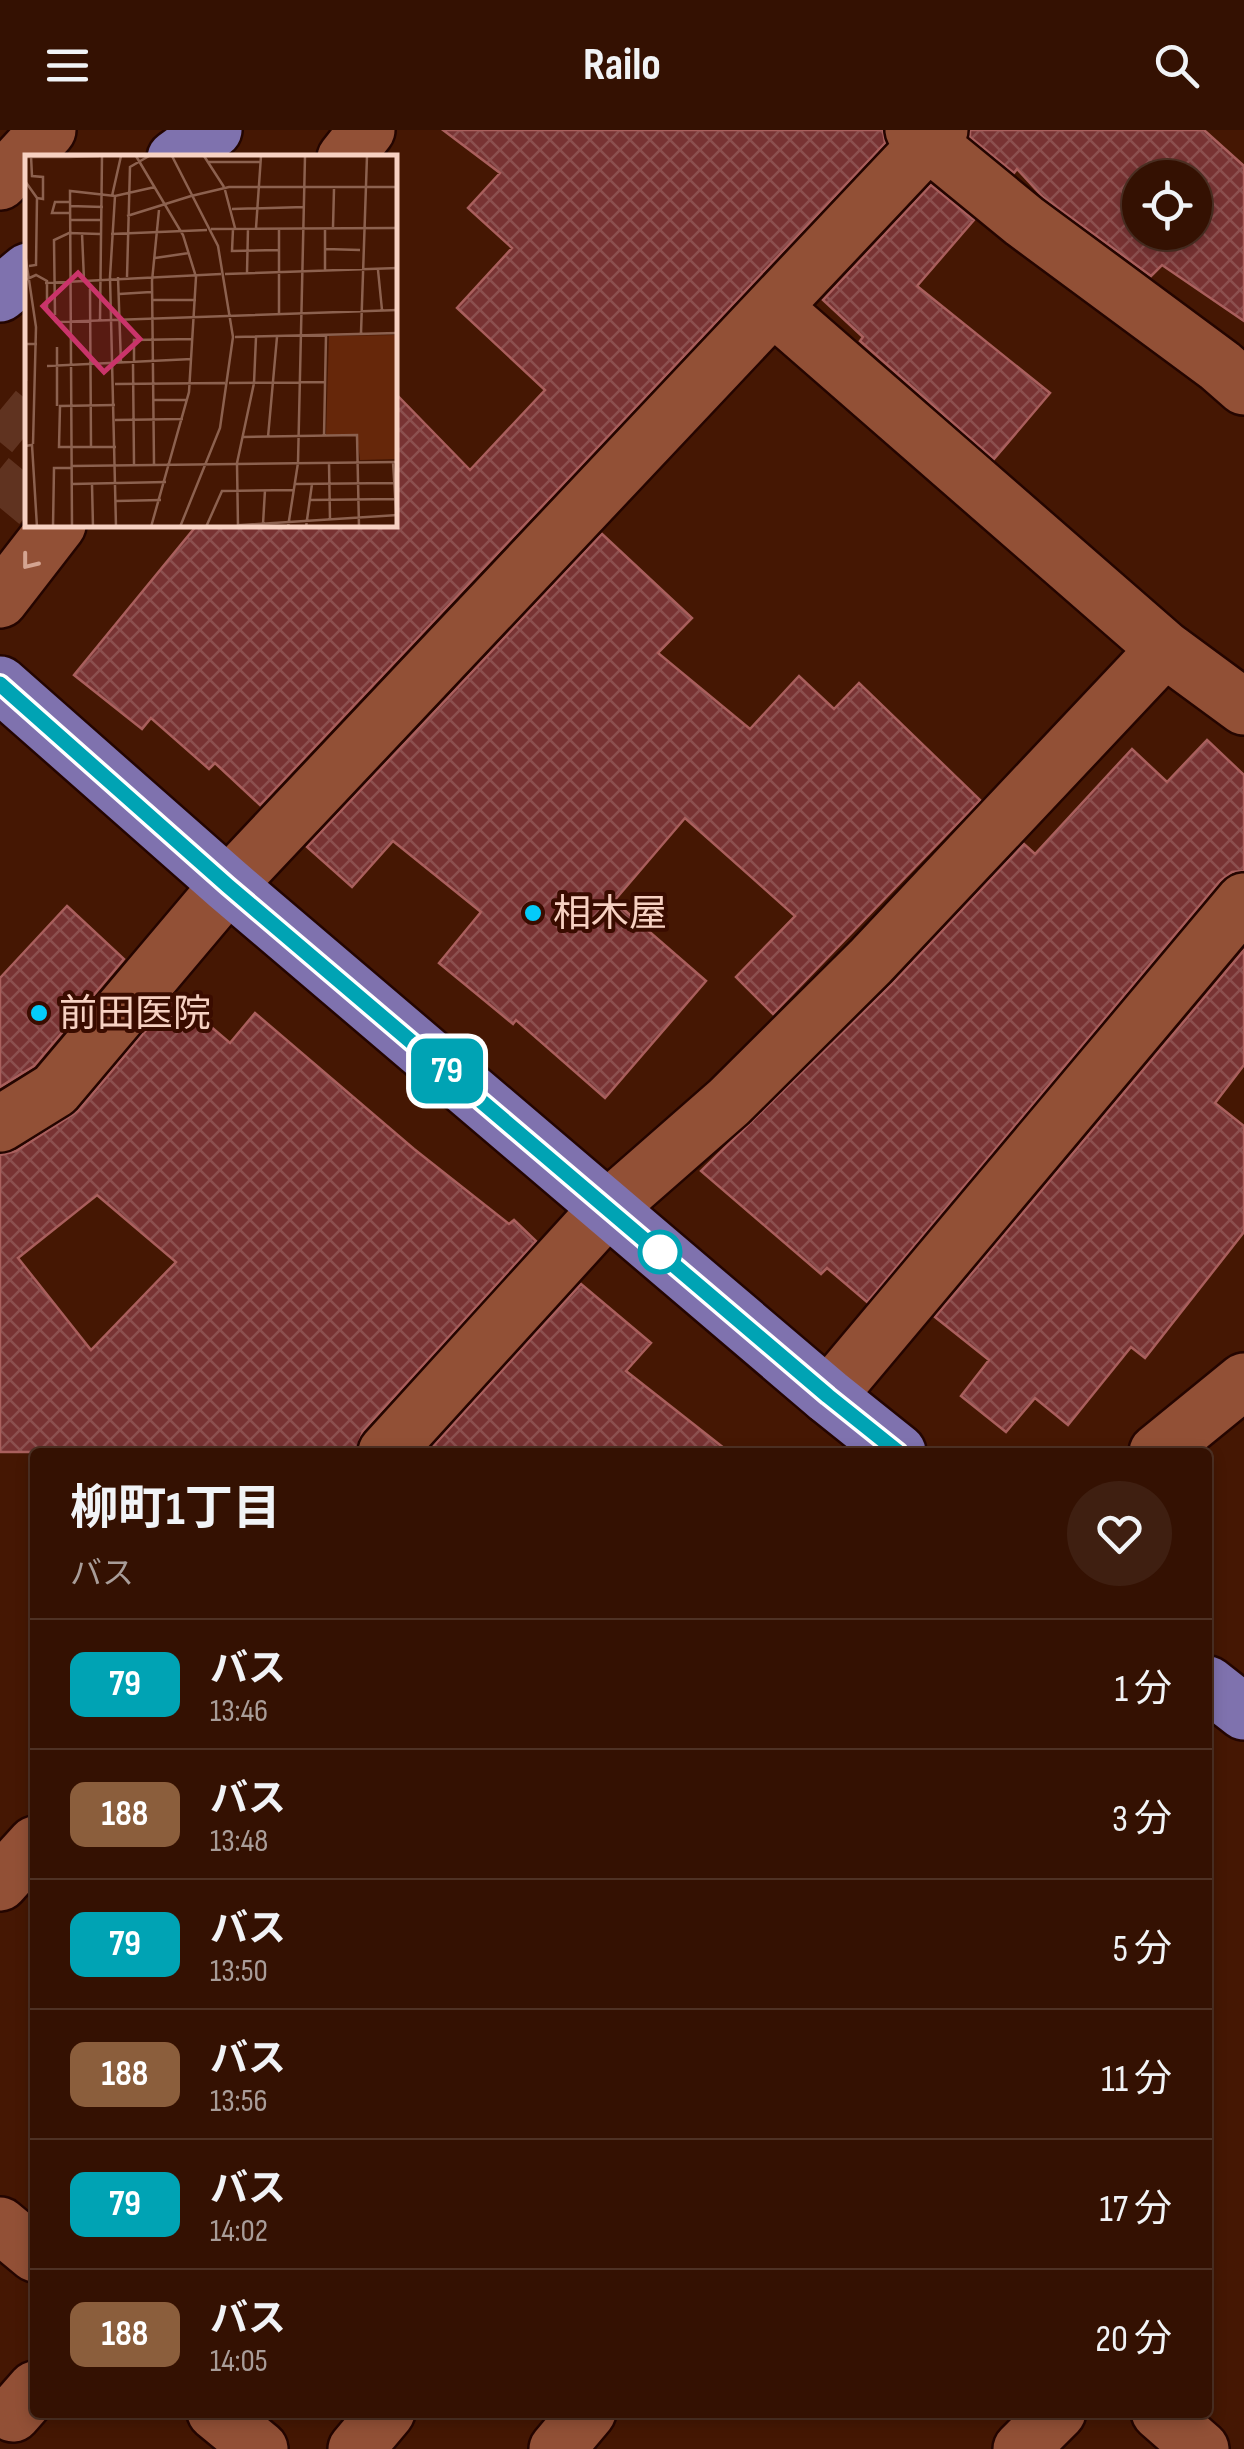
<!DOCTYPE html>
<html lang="ja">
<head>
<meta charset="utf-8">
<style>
  :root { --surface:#341102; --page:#3f1f11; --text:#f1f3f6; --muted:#a99d99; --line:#4e3124 }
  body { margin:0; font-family:"Sofia Sans Condensed","Noto Sans JP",sans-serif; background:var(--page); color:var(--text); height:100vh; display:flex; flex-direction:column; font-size:38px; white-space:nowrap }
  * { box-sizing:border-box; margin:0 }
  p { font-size:32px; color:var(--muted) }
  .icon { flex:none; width:55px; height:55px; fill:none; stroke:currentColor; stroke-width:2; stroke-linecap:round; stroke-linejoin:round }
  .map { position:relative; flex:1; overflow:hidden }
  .drawer { position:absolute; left:30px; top:1318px; width:1182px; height:970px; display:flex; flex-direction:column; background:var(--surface); border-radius:10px; box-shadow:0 5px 15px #0003,0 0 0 2px var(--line) }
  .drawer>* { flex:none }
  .badge { padding:0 20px; border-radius:15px; font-size:35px; line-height:65px }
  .tools { position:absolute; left:1122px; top:30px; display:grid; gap:20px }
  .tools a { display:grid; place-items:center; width:90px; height:90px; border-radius:50%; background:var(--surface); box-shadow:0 5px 15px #0003,0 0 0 2px var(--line); font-size:50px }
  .map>.badge { position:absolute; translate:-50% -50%; box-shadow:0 0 0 5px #fff }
  .round { display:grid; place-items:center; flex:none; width:105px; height:105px; border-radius:52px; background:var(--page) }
  .summary { display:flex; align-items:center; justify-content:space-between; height:170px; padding:0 40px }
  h1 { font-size:48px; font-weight:700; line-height:75px }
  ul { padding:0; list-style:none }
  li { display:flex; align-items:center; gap:30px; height:130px; padding:0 40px; border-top:2px solid var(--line) }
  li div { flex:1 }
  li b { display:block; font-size:38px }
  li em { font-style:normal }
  li .badge { min-width:110px; font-weight:700; text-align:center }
  header { display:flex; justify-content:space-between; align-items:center; height:130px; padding:0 40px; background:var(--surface); font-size:45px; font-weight:700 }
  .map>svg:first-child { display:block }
  .building { fill:url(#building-cross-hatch); stroke:#a95f5d; stroke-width:2.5; fill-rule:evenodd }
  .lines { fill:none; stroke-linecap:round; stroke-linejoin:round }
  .pedestrian-tunnel { stroke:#603320; stroke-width:50; stroke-dasharray:50 25; stroke-linecap:butt }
  .minor-casing { stroke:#240500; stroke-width:60 }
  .tertiary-casing { stroke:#240500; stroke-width:60 }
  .trunk-casing { stroke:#240500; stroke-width:60 }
  .minor { stroke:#925036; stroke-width:55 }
  .tertiary { stroke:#925036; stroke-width:55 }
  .trunk { stroke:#7f72ae; stroke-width:55 }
  .oneway { stroke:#d4a491 }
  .line-casing { stroke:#fff; stroke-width:22 }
  .line { stroke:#00a3b4; stroke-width:15 }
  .poi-dot { fill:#04cbf9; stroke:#3a0c00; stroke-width:4 }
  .stop-dot { fill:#fff; stroke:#00a3b4; stroke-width:5 }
  .labels { text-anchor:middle; stroke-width:8; stroke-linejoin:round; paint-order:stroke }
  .poi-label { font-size:38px; fill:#f7d1c2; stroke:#3a0c00; text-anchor:start }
  .inset-road { fill:none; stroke:#8c614f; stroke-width:2.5 }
  .view { fill:#ca346a; fill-opacity:0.15; stroke:#ca346a; stroke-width:5 }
  .inset-edge { fill:none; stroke:#f7d1c2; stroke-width:5 }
</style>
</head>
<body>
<header><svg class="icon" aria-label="menu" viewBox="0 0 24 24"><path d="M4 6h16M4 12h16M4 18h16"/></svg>Railo<svg class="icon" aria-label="search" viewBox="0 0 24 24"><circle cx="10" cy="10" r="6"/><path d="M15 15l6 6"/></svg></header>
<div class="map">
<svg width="1244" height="2319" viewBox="0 0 1244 2319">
  <defs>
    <pattern id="building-cross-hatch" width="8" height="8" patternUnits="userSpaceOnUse" patternTransform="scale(2.5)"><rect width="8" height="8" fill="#783333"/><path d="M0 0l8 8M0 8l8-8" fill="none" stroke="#8c504f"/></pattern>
  </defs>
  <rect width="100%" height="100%" fill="#451703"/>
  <path class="building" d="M443 0H883L885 13 260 675 215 633 209 639 151 588 142 599 74 545 197 395H395V263L470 340 545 260 457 178 512 118 468 78 500 43Z
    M970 0H1204L1244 36V191L1162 135 1151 146 1043 67 1017 39 1014 43 970 7ZM1140 48H1195V102H1140Z
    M931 55 974 90 917 156 1050 263 994 329 860 211 863 207 823 170Z
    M602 404 692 488 658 523 750 599 799 546 834 579 859 553 980 670 773 884 736 847 795 786 685 688 614 771 706 851 605 968 516 890 513 894 439 833 481 782 393 711 352 757 307 717Z
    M1207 610 1244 645V741L1232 742 1220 751 867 1172 827 1138 821 1144 701 1041 892 854 1024 714 1035 724 1132 619 1167 652Z
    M67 776 124 829 34 936 0 957V848Z
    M1244 820V935L1215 973 1244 996V1102L1145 1228 1131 1217 1068 1295 1035 1268 1006 1302 961 1266 989 1230 935 1187Z
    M175 866 230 913 255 883 414 1019 509 1094 514 1090 536 1111 363 1301 356 1322H0V1025L16 1021 78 981ZM97 1065 176 1132 91 1220 18 1128Z
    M581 1154 651 1213 626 1241 729 1322H428Z"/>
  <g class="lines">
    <path class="pedestrian-tunnel" d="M0 280 28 303
      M0 378 28 344"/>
    <g class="minor-casing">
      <path id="minor" d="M913 0 1024 91 1220 236 1244 257
        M345 28 367 0
        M0 52 48 0
        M774 178 1165 519 1244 577
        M0 470 58 395
        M0 994 55 960 228 755 940 0
        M828 1266 1244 771
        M386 1322 608 1078 729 972 870 832 1165 519
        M1157 1322 1244 1251
        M0 1753 35 1714
        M0 2095 35 2124
        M215 2282 260 2319
        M1159 2282 1201 2319
        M13 2284 35 2259
        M557 2319 588 2282
        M1021 2319 1058 2282"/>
    </g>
    <g class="tertiary-casing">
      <path id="tertiary" d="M356 2319 387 2282"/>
    </g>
    <g class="trunk-casing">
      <path id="trunk" d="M175 28 214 0
        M0 164 28 141
        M0 554 228 755 828 1266 898 1322
        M1208 1554 1244 1582"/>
    </g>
    <use href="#minor" class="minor"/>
    <use href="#tertiary" class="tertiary"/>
    <use href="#trunk" class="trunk"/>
  </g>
  <defs><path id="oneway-chevron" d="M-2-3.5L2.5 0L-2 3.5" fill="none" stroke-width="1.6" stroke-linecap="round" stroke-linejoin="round" transform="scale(2.5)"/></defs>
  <use class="oneway" href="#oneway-chevron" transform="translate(29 432) rotate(128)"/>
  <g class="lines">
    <g class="line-casing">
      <path id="line" d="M0 554 228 756 828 1266 898 1322"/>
    </g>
    <use href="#line" class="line"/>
  </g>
  <g class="poi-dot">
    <circle cx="533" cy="783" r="10"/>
    <circle cx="39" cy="883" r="10"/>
  </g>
  <circle class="stop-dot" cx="660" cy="1122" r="20"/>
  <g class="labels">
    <g class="poi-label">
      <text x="553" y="796">相木屋</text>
      <text x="59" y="896">前田医院</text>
    </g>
  </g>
  <g transform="translate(25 25)">
    <rect width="372" height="372" fill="#451703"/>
    <path d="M372 180V304L335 305 332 280H301L304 181Z" fill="#66270a"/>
    <path class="inset-road" d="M6 1 7 21 18 22V44L12 43M111 1 158 80 171 122 164 237 126 372M147 1 193 91 208 182 195 273 155 372M179 1 199 32M0 2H44M44 2 74 1M183 7H235M0 26 12 43 11 110 4 111M200 35 210 73M87 41 96 1M90 41 85 122 91 372M166 41 204 32H373M45 51 78 52M207 54 279 52M45 58H27L30 47H45M102 61 166 41M44 65H77M308 72 309 34M231 73 236 1M254 73V158M186 74 370 73M208 74 207 96 253 95M57 78 59 125M86 79 182 75M300 94 335 95M0 98 11 172 8 289M130 103 164 98M353 115 357 155M300 116V73M222 118 223 73M200 119 373 113M93 122 96 209M102 122 105 12 124 1M0 125 11 120 22 126V155L31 167 373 155M20 128 196 119M65 134 66 292M94 139 126 137M126 145H171M30 160 29 85 44 78 75 79M75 165 77 1M336 178 342 1M210 182 373 178M109 208V185L168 184M108 209 109 309M22 211 167 204M1 226V189H12M204 228 299 227M90 229 200 228M128 245H162M90 250 35 251 34 292H91M32 251V192M90 265 158 264M299 281 301 180M218 282 332 280 334 372M243 282 252 182M0 291 7 290 12 372M368 307 372 372M304 308 305 364M129 309 127 126 134 55M46 311 373 307M47 329 141 327M67 329 68 372M270 329 370 328M285 345 371 344M91 346 136 345M238 369 240 335M28 372 29 313H47M47 372 45 36 90 41 130 32M181 372 197 336 269 335M185 372 373 360M213 372 212 308 229 228 231 182M263 372 273 308 280 1M281 372 287 329"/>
    <path class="view" d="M53 118 115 184 79 217 18 151Z"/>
    <rect width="372" height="372" class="inset-edge"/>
  </g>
</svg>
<div class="tools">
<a><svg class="icon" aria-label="locate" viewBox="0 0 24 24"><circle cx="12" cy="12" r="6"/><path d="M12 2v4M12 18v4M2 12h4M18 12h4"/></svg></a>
</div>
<b class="badge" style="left:447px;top:941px;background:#00a3b4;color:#fff">79</b>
<section class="drawer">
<div class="summary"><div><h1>柳町1丁目</h1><p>バス</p></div><a class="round"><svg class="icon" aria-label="heart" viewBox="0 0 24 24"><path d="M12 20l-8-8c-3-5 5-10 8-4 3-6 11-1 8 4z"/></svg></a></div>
<ul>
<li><span class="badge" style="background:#00a3b4;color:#fff">79</span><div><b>バス</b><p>13:46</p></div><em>1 分</em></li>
<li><span class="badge" style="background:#8b5e3c;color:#fff">188</span><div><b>バス</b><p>13:48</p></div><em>3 分</em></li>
<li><span class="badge" style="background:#00a3b4;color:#fff">79</span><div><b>バス</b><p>13:50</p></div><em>5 分</em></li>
<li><span class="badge" style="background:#8b5e3c;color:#fff">188</span><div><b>バス</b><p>13:56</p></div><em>11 分</em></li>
<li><span class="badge" style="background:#00a3b4;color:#fff">79</span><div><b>バス</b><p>14:02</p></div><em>17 分</em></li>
<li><span class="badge" style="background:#8b5e3c;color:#fff">188</span><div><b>バス</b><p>14:05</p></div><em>20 分</em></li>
</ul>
</section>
</div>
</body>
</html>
